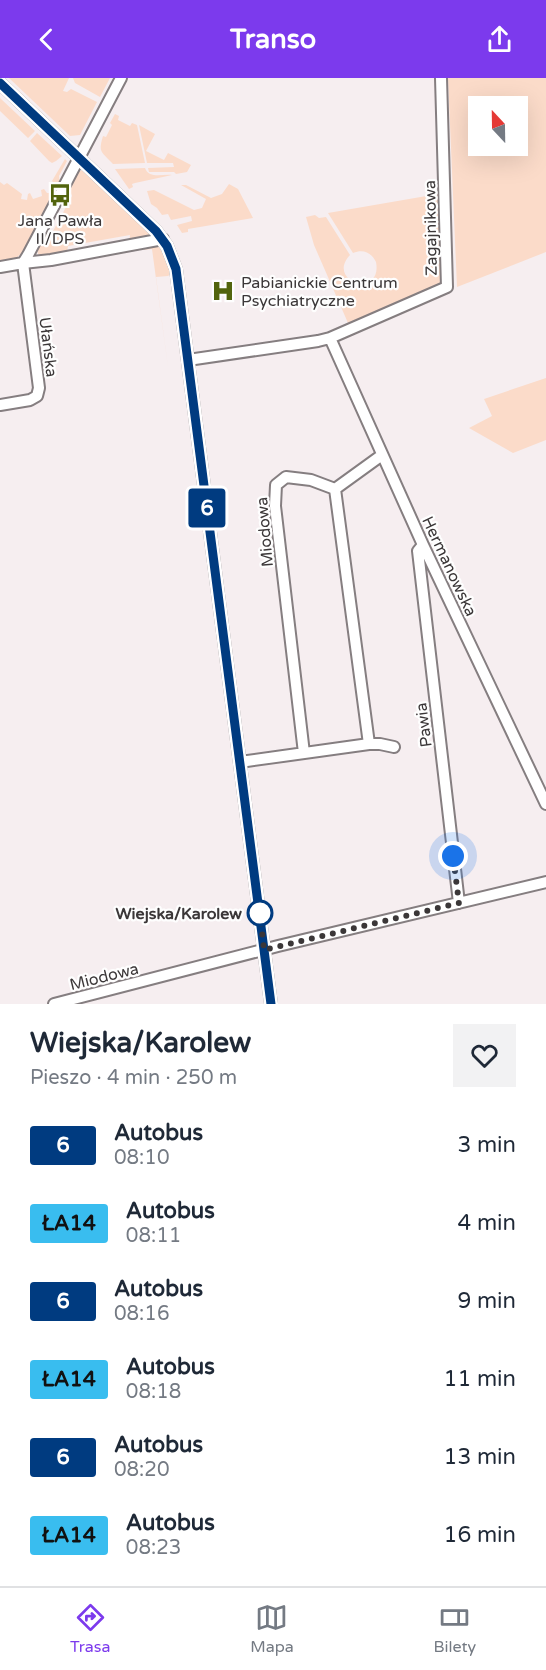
<!DOCTYPE html>
<html lang="pl">
<head>
<meta charset="utf-8">
<style>
  :root { --surface:#fff; --page:#f2f2f3; --text:#1f2937; --muted:#747a83; --line:#e0e1e3; --accent:#7c3aed }
  body { margin:0; font-family:"Varela Round",sans-serif; background:var(--page); color:var(--text); height:100vh; display:flex; flex-direction:column; font-size:22px; white-space:nowrap }
  * { box-sizing:border-box; margin:0 }
  p { font-size:20px; color:var(--muted) }
  .icon { flex:none; width:33px; height:33px; fill:none; stroke:currentColor; stroke-width:2; stroke-linecap:round; stroke-linejoin:round }
  .map { position:relative; height:926px; overflow:hidden }
  .side { display:flex; flex-direction:column; background:var(--surface); flex:1 }
  .side>* { flex:none }
  .badge { padding:0 12px; border-radius:4px; font-size:21px; line-height:39px }
  .needle { width:39px; rotate:338deg }
  .tools { position:absolute; left:468px; top:18px; display:grid; gap:12px }
  .tools a { display:grid; place-items:center; width:60px; height:60px; border-radius:0px; background:var(--surface); box-shadow:0 6px 24px #0002; font-size:30px }
  .you { position:absolute; width:30px; height:30px; margin:-15px; border:4px solid #fff; border-radius:50%; background:#1a73e8; box-shadow:0 0 0 9px #1a73e833 }
  .map>.badge { position:absolute; translate:-50% -50%; box-shadow:0 0 0 3px #fff }
  .round { display:grid; place-items:center; flex:none; width:63px; height:63px; border-radius:0px; background:var(--page) }
  .headline { display:flex; align-items:center; justify-content:space-between; height:102px; padding:0 30px }
  h1 { font-size:28px; font-weight:700; line-height:45px }
  ul { padding:0; list-style:none }
  li { display:flex; align-items:center; gap:18px; height:78px; padding:0 30px }
  li div { flex:1 }
  li b { display:block; font-size:22px }
  li em { font-style:normal }
  li .badge { min-width:66px; font-weight:700; text-align:center }
  header { display:flex; justify-content:space-between; align-items:center; height:78px; padding:0 30px; background:var(--accent); color:#fff; font-size:27px; font-weight:700 }
  .tab-bar { display:flex; justify-content:space-around; align-items:center; height:84px; border-top:2px solid var(--line); background:var(--surface); font-size:16px; color:var(--muted) }
  .tab-bar a { display:grid; justify-items:center; gap:3px }
  .tab-bar .on { color:var(--accent) }
  .map>svg:first-child { display:block }
  .green { fill:#fbdbc9; fill-rule:evenodd }
  .lines { fill:none; stroke-linecap:round; stroke-linejoin:round }
  .minor-casing { stroke:#857e80; stroke-width:14 }
  .minor { stroke:#fff; stroke-width:10 }
  .line-casing { stroke:#fff; stroke-width:14 }
  .line { stroke:#003b80; stroke-width:9 }
  .walk { stroke:#3b3738; stroke-width:6; stroke-dasharray:0 10.8 }
  .stop-dot { fill:#fff; stroke:#003b80; stroke-width:3 }
  .labels { text-anchor:middle; stroke-width:4.5; stroke-linejoin:round; paint-order:stroke }
  .poi-label { font-size:16px; fill:#3b3738; stroke:#fefefe }
  .street-label { font-size:16px; fill:#3b3738; stroke:#fefefe }
  .stop-label { font-size:16px; font-weight:bold; fill:#3b3738; stroke:#fefefe; text-anchor:end }
</style>
</head>
<body>
<header><svg class="icon" aria-label="back" viewBox="0 0 24 24"><path d="M15 5l-7 7 7 7"/></svg>Transo<svg class="icon" aria-label="share" viewBox="0 0 24 24"><path d="M12 15V3M7 8l5-5 5 5M5 13v7h14v-7"/></svg></header>
<div class="map">
<svg width="546" height="926" viewBox="0 0 546 926">
  <rect width="100%" height="100%" fill="#f6eef0"/>
  <path class="green" d="M9 0H69L63 13 67 14 71 11 97 24 80 57 70 58Z
    M73 0H110L100 19 75 5Z
    M448 0H546V174L457 209ZM518 28V68H478V28Z
    M0 20 35 53 28 60 0 33Z
    M115 36 119 38 118 42 130 48 132 45 137 47 145 85 113 86C101 73 98 75 103 58L106 59 112 47 110 45Z
    M139 47 155 56 146 73 164 82 168 75 191 87 187 94 176 96 174 94H149L148 90 174 89 173 85H147Z
    M37 55 62 78 56 83 52 85 49 83 30 63Z
    M65 81 67 83 59 98 60 106 50 123 51 124 25 172 15 181 0 186V104L4 107 7 105 22 116 21 121 27 122 28 116 30 115 33 121 42 118 41 112 44 111 47 115H49L54 105 52 103Z
    M145 90C149 101 162 96 172 97L135 105 132 106 133 109 129 111 115 91Z
    M82 92 87 94 149 153 150 156 149 159 129 164 130 157 68 168 67 174 43 178 38 176 37 171 46 153 52 155 72 118 69 110 77 95Z
    M229 106 238 111 253 140 188 151V154L182 155 177 147 192 143 191 138 171 142 168 136 162 137 157 130 151 126 147 113 154 112 194 132 202 130 206 121 181 107H186L211 120 222 116Z
    M438 116 441 208 348 245 314 167 306 139 315 137 319 140 326 139 350 177C325 204 383 221 376 184 371 174 363 171 353 175L328 135Z
    M159 166 168 176 172 195 168 198 156 199 168 289 152 171 144 172 143 168Z
    M546 300V362L513 375 469 350 492 338 484 321Z"/>
  <g class="lines">
    <g class="minor-casing">
      <path id="minor" d="M0 5 156 153 167 168 176 191 271 926
        M23 185 28 177 121 0
        M0 189 23 185 51 182 163 161
        M330 260 423 467 546 726
        M188 282 318 263 330 260 447 209 441 0
        M0 327 30 322 37 318 39 310 23 185
        M335 411 382 377
        M423 467 418 473 459 825
        M304 675 275 428 276 407 286 399 311 402 335 411 369 666
        M240 684 369 666H380L394 669
        M54 926 278 868 546 804"/>
    </g>
    <use href="#minor" class="minor"/>
  </g>
  <g class="lines">
    <g class="line-casing">
      <path id="line" d="M0 5 156 153 167 168 176 191 271 926"/>
    </g>
    <use href="#line" class="line"/>
    <path class="walk" d="M260 835 264 872 459 825 453 778"/>
  </g>
  <defs>
    <g id="bus-bare" transform="scale(1.8)"><path d="M-5-6H5V4H4V6H2V4H-2V6H-4V4H-5ZM-3.5-4V0h7V-4ZM-3.5 1.2v1.5H-2V1.2ZM2 1.2v1.5H3.5V1.2Z" fill="#52640d" stroke="#fefefe" stroke-width="2.5" paint-order="stroke"/></g>
    <g id="hospital-bare" transform="scale(1.8)"><path d="M-5-5h3v3.5h4V-5h3V5h-3V1.5h-4V5h-3Z" fill="#52640d" stroke="#fefefe" stroke-width="2.5" paint-order="stroke"/></g>
  </defs>
  <g fill-rule="evenodd">
    <use href="#bus-bare" x="60" y="117"/>
    <use href="#hospital-bare" x="223" y="213"/>
  </g>
  <circle class="stop-dot" cx="260" cy="835" r="12"/>
  <g class="labels">
    <g class="poi-label">
      <text x="60" y="148">Jana Pawła<tspan x="60" dy="18">II/DPS</tspan></text>
      <text x="241" y="210" text-anchor="start">Pabianickie Centrum<tspan x="241" dy="18">Psychiatryczne</tspan></text>
    </g>
    <g class="street-label">
      <text transform="translate(430 150) rotate(-91)" y="6">Zagajnikowa</text>
      <text transform="translate(49 269) rotate(83)" y="6">Ułańska</text>
      <text transform="translate(264 454) rotate(-95)" y="6">Miodowa</text>
      <text transform="translate(450 488) rotate(65)" y="6">Hermanowska</text>
      <text transform="translate(423 647) rotate(-97)" y="6">Pawia</text>
      <text transform="translate(104 898) rotate(-14)" y="6">Miodowa</text>
    </g>
    <g class="stop-label">
      <text x="242" y="841">Wiejska/Karolew</text>
    </g>
  </g>
</svg>
<div class="tools">
<a><svg class="needle" viewBox="-14 -14 28 28"><path d="M0-13l5 13h-10z" fill="#e53935"/><path d="M0 13l5-13h-10z" fill="#747a83"/></svg></a>
</div>
<div class="you" style="left:453px;top:778px"></div>
<b class="badge" style="left:207px;top:430px;background:#003b80;color:#fff">6</b>
</div>
<section class="side">
<div class="headline"><div><h1>Wiejska/Karolew</h1><p>Pieszo · 4 min · 250 m</p></div><a class="round"><svg class="icon" aria-label="heart" viewBox="0 0 24 24"><path d="M12 20l-8-8c-3-5 5-10 8-4 3-6 11-1 8 4z"/></svg></a></div>
<ul>
<li><span class="badge" style="background:#003b80;color:#fff">6</span><div><b>Autobus</b><p>08:10</p></div><em>3 min</em></li>
<li><span class="badge" style="background:#39bdef;color:#111">ŁA14</span><div><b>Autobus</b><p>08:11</p></div><em>4 min</em></li>
<li><span class="badge" style="background:#003b80;color:#fff">6</span><div><b>Autobus</b><p>08:16</p></div><em>9 min</em></li>
<li><span class="badge" style="background:#39bdef;color:#111">ŁA14</span><div><b>Autobus</b><p>08:18</p></div><em>11 min</em></li>
<li><span class="badge" style="background:#003b80;color:#fff">6</span><div><b>Autobus</b><p>08:20</p></div><em>13 min</em></li>
<li><span class="badge" style="background:#39bdef;color:#111">ŁA14</span><div><b>Autobus</b><p>08:23</p></div><em>16 min</em></li>
</ul>
</section>
<nav class="tab-bar">
<a class="on"><svg class="icon" aria-label="directions" viewBox="0 0 24 24"><path d="M12 3l9 9-9 9-9-9zM9 14v-3h6M13 9l2 2-2 2"/></svg>Trasa</a>
<a><svg class="icon" aria-label="map" viewBox="0 0 24 24"><path d="M3 6l6-2 6 2 6-2v14l-6 2-6-2-6 2zM9 4v14M15 6v14"/></svg>Mapa</a>
<a><svg class="icon" aria-label="tickets" viewBox="0 0 24 24"><path d="M3 7h18v10H3zM15 7v10"/></svg>Bilety</a>
</nav>
</body>
</html>
